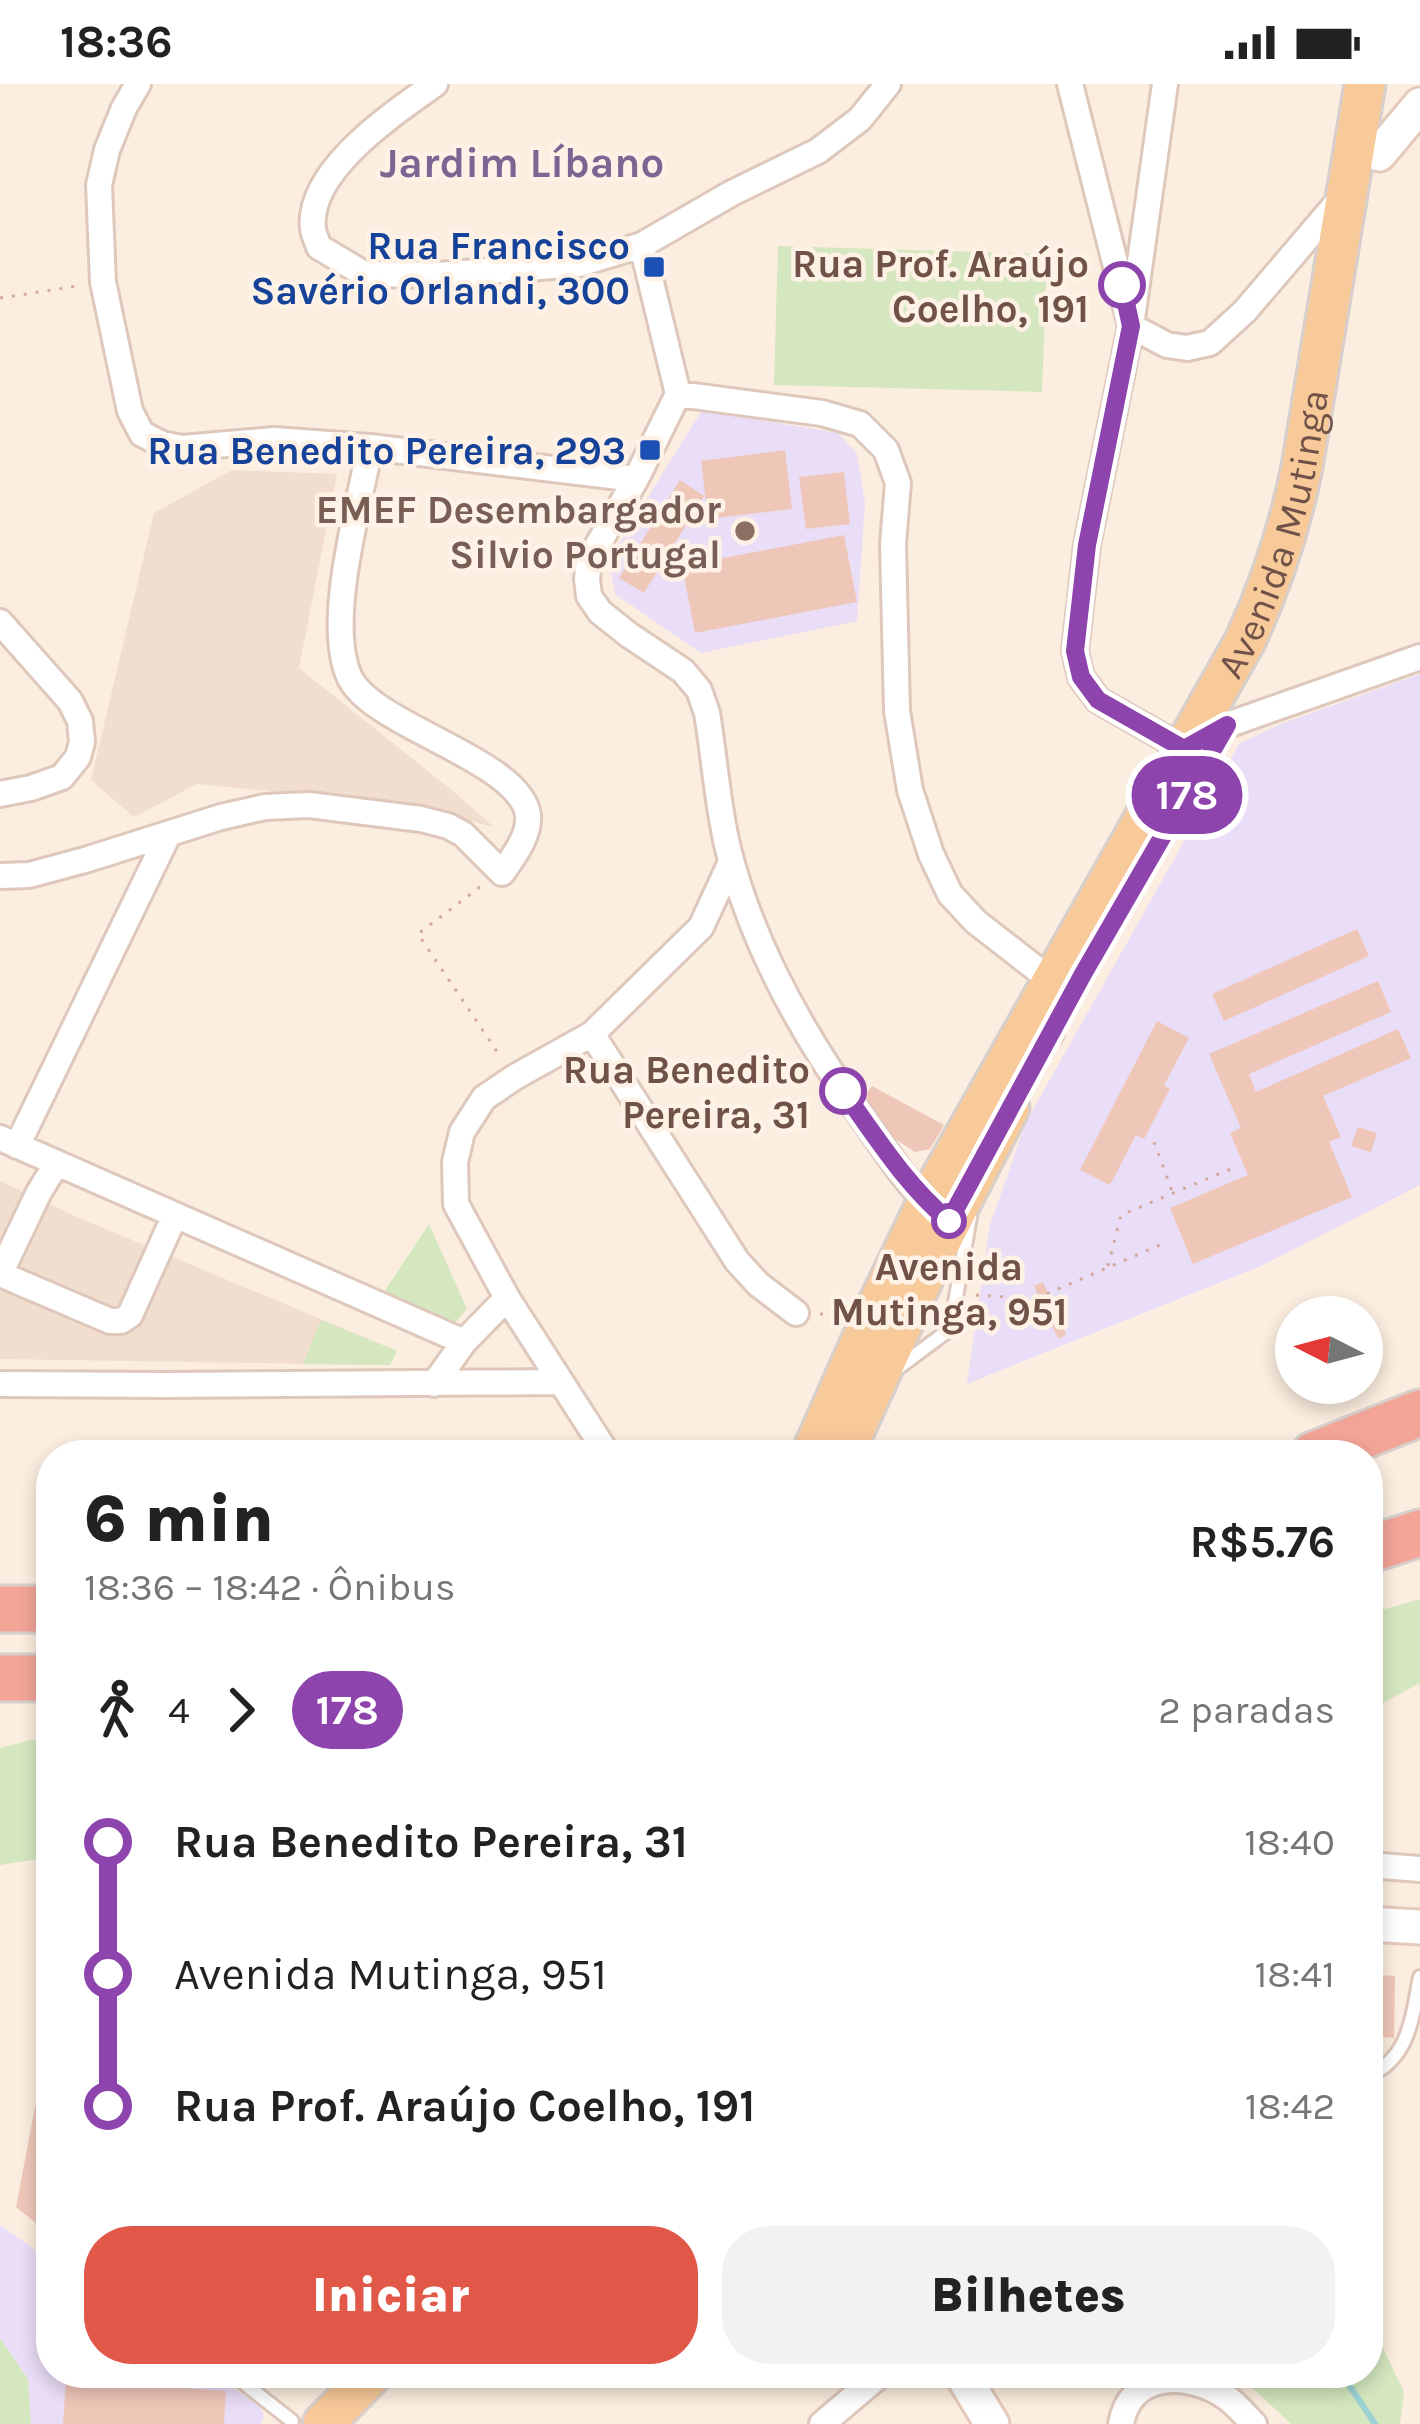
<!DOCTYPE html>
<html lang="pt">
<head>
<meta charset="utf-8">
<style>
  :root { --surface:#fff; --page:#f2f2f2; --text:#222; --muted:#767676; --accent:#e15848 }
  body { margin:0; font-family:Karla,sans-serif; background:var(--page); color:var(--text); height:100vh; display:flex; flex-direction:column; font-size:45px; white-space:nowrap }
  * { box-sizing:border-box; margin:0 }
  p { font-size:39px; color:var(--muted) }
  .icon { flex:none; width:66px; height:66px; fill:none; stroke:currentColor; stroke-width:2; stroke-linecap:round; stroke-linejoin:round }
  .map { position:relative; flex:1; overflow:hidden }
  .drawer { position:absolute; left:36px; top:1356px; width:1347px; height:948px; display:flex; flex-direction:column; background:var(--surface); border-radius:48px; box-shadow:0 6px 18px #0003 }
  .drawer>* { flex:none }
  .badge { padding:0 24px; border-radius:39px; font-size:42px; line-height:78px }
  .needle { width:78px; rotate:276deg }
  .fabs { position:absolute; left:1275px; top:1212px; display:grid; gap:24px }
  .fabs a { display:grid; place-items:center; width:108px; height:108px; border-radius:50%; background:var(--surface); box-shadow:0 6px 18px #0003; font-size:60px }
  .map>.badge { position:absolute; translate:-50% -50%; box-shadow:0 0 0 6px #fff }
  .legs { display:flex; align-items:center; gap:18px; height:132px; padding:0 48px; font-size:39px }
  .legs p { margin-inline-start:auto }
  .head { display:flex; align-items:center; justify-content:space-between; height:204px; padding:0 48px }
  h1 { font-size:66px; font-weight:800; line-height:90px }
  .primary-button { display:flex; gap:24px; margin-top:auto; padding:24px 48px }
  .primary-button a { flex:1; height:138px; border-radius:48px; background:var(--accent); color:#fff; font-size:48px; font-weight:800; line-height:138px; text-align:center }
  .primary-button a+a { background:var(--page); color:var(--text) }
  ul { padding:0 48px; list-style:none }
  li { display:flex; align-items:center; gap:42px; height:132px; font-size:45px }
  li i { display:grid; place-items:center; width:18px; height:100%; margin:0 15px; background:currentColor }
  li i::after { content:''; width:30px; height:30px; margin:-15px; border:9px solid; border-radius:50%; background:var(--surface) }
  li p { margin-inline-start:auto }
  li:first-child i { background:linear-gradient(#0000 50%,currentColor 0) }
  li:last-child i { background:linear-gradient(currentColor 50%,#0000 0) }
  .status { display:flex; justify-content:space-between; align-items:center; height:84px; padding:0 60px; background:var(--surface); direction:ltr }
  .status svg { height:33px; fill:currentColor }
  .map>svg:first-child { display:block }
  .residential { fill:#f2dece }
  .education { fill:#eaddf7 }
  .green { fill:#d4e7bf }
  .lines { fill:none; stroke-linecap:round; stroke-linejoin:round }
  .stream { stroke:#9cd2d4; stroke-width:6 }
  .building { fill:#efc7b8 }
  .lane-casing { stroke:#dec8bc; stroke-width:18 }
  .street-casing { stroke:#dec8bc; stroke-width:30 }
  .secondary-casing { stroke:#e5cabc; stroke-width:39 }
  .primary-casing { stroke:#d7cfcc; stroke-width:45 }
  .highway-casing { stroke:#d7cfcc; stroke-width:51 }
  .path { stroke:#d3ab9c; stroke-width:3; stroke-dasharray:3 9; stroke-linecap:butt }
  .lane { stroke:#fff; stroke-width:12 }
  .street { stroke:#fff; stroke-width:24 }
  .secondary { stroke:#fff; stroke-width:33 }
  .primary { stroke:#f8c999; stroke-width:39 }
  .highway { stroke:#f3a598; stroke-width:45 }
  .line-1-casing { stroke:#fff; stroke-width:27 }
  .line-1 { stroke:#8e44ad; stroke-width:18 }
  .transit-dot { fill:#1a4fb4; stroke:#fef1e5; stroke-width:4.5 }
  .stop-1-dot { fill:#fff; stroke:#8e44ad; stroke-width:6 }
  .education-dot { fill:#8d6e63; stroke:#fef1e5; stroke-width:4.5 }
  .labels { text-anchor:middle; stroke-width:9; stroke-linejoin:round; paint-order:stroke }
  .transit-label { font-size:39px; font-weight:bold; fill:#164399; stroke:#fef1e5; text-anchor:end }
  .stop-label { font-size:39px; font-weight:bold; fill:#705248; stroke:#fef1e5; text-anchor:end }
  .education-label { font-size:39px; font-weight:bold; fill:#785e54; stroke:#fef1e5; text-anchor:end }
  .street-label { font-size:39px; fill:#705248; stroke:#fef1e5 }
  .neighbourhood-label { font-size:42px; font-weight:bold; fill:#7e6493; stroke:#fef1e5 }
</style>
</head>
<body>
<div class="status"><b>18:36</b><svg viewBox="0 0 49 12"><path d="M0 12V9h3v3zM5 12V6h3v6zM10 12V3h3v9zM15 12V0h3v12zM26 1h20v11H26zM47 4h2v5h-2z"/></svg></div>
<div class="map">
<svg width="1420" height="2340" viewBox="0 0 1420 2340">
  <rect width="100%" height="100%" fill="#fbeddf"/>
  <path class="residential" d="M232 386 337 390 299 584 448 703 494 743 396 719 197 700 134 733 91 696 154 429Z
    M0 1097 77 1133 397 1267 390 1281 0 1275Z"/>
  <path class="education" d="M702 326 838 349 857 370 865 419 857 537 701 569 615 510 609 476Z
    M1420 590V1101L1259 1183 967 1300 990 1141 1026 1038 1235 667 1240 659 1281 640Z
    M0 2141 51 2177V2289H212L259 2322 264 2331 261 2340H31L28 2295 0 2254Z"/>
  <path class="green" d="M778 162 1047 170 1042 308 774 301Z
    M429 1140 467 1225 453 1241 382 1211Z
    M321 1236 397 1267 390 1281 303 1280Z
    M1420 1515V1599L1368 1627V1530Z
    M31 1656 51 1658V1773L0 1781V1664Z
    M1368 2233 1404 2308 1400 2340H1291L1245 2297 1228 2289H1368Z
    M0 2254 28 2295 31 2340H0Z"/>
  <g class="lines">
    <path class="stream" d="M1341 2289 1375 2340"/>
  </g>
  <path class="building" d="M785 366 792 425 708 435 701 377Z
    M844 388 850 440 806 445 799 393Z
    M680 396 704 412 644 509 619 494Z
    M844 451 857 518 695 549 682 482Z
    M1357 845 1369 872 1224 937 1212 910Z
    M1378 897 1391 928 1249 990 1256 1008 1398 945 1411 974 1323 1012 1341 1053 1329 1058 1352 1113 1193 1180 1170 1124 1248 1091 1230 1049 1241 1044 1209 970Z
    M1157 937 1189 954 1164 1001 1170 1005 1144 1055 1136 1051 1110 1101 1080 1086Z
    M872 1002 944 1041 930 1065 915 1068 892 1053 862 1015Z
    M1358 1043 1377 1049 1371 1068 1351 1062Z
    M1043 1198 1054 1222 1056 1221 1066 1251 1058 1255 1034 1202Z
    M1368 1890 1395 1892 1394 1954 1368 1952Z
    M49 1949H51V2151L16 2123Z
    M66 2296 226 2307 224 2340H63Z"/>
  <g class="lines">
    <g class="lane-casing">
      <path id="lane" d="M894 1287 945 1249 953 1230 970 1133
        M1368 1992C1410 1974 1412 1933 1420 1893
        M231 2289 292 2337"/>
    </g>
    <g class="street-casing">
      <path id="street" d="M138 0 124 24 107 66 99 101 103 198 130 327 142 350 162 360 182 364 274 356 370 363 636 395
        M435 0C394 29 306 87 313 145 314 151 317 157 319 163L364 190 438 191 579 180 642 161 732 109 818 67 860 35 888 0
        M1070 0 1131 242 1167 261 1187 264 1210 259 1245 227 1343 112
        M1165 0 1131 242 1087 461 1075 567 1081 593 1098 616 1184 665 1227 641 1420 573
        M642 161 678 310 636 395 589 476 587 495 589 512 600 528 629 551 683 587 699 606 707 629C715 677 719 738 733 783 759 874 807 957 862 1033 885 1065 906 1101 936 1126
        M678 310 822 329 860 340 886 366 898 399 893 460 897 627 910 706 931 770 950 810 976 838 1052 897 1051 949
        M0 538 70 617 80 637 82 658 78 673 62 693 31 704 0 710
        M0 792 29 791 85 776 221 733 265 723 309 721 421 735 448 742 463 750 502 789C513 773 530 752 528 731 520 675 370 642 349 592 325 537 359 422 370 363
        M592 950 737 1177 758 1200 796 1229
        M0 1054 464 1258
        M17 1062 168 751
        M0 1190 110 1237H121L130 1231 175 1131
        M0 1190 39 1108 57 1079
        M0 1300 166 1301 559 1298
        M434 1300 464 1258 507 1214
        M608 1371 507 1214 456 1120 455 1078 462 1048 484 1014 515 993 592 950 701 843 731 778
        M1368 1781 1420 1785
        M822 2340 882 2289
        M1121 2340C1130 2287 1188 2287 1226 2313 1236 2320 1245 2331 1254 2340"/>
    </g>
    <g class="secondary-casing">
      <path id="secondary" d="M1379 70 1420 21
        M1368 1840 1420 1843
        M961 2289 992 2340"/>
    </g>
    <g class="primary-casing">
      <g id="primary">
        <path id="s1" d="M811 1371 872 1233 927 1119 1245 557C1271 501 1290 443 1302 383L1365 0"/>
        <path d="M843 1371 934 1170 1009 1024"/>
        <path d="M323 2340 373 2289"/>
      </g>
    </g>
    <g class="highway-casing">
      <path id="highway" d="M1314 1371 1420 1329
        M1368 1466 1420 1449
        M0 1525H51
        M0 1594H51"/>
    </g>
    <path class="path" d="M0 214 78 202
      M480 803 418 850 500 972
      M1154 1058 1172 1107
      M1108 1182 1121 1131 1238 1082
      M976 1211 1035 1215 1167 1158
      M820 1230 840 1231"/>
    <use href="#lane" class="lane"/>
    <use href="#street" class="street"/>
    <use href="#secondary" class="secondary"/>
    <use href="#primary" class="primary"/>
    <use href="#highway" class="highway"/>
  </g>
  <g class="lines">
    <g class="line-1-casing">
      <path id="line-1" d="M843 1007C876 1053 906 1101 949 1137L1083 890 1227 641 1184 665 1098 616 1081 593 1075 567 1087 461 1131 242 1122 201"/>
    </g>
    <use href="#line-1" class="line-1"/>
  </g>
  <g class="transit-dot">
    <rect x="642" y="171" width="24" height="24" rx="6"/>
    <rect x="638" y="354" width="24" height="24" rx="6"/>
  </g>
  <g class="stop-1-dot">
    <circle cx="1122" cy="201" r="21"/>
    <circle cx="843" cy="1007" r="21"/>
    <circle cx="949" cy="1137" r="15"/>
  </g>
  <circle class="education-dot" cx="745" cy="447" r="12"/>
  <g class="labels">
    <g class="transit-label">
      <text x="630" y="175">Rua Francisco<tspan x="630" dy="45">Savério Orlandi, 300</tspan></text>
      <text x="626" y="380">Rua Benedito Pereira, 293</text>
    </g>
    <g class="stop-label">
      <text x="1089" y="193">Rua Prof. Araújo<tspan x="1089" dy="45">Coelho, 191</tspan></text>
      <text x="810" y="999">Rua Benedito<tspan x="810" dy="45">Pereira, 31</tspan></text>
      <text x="949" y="1196" text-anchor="middle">Avenida<tspan x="949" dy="45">Mutinga, 951</tspan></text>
    </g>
    <g class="education-label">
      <text x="721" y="439">EMEF Desembargador<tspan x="721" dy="45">Silvio Portugal</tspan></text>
    </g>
    <g class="street-label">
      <text dy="14" stroke="none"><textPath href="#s1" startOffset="1035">Avenida Mutinga</textPath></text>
    </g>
    <g class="neighbourhood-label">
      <text x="522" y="93">Jardim Líbano</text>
    </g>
  </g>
</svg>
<div class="fabs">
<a><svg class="needle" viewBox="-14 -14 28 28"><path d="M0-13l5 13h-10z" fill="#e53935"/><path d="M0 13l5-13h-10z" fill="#767676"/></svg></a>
</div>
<b class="badge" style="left:1187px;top:711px;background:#8e44ad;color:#fff">178</b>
<section class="drawer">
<div class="head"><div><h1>6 min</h1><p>18:36 – 18:42 · Ônibus</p></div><b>R$5.76</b></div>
<div class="legs"><svg class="icon" aria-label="walk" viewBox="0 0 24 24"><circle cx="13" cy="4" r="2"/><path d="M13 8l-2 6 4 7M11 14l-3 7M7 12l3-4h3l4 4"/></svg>4<svg class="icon" aria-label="forward" viewBox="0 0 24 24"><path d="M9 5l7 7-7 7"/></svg><b class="badge" style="background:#8e44ad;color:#fff">178</b><p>2 paradas</p></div>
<ul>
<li><i style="color:#8e44ad"></i><b>Rua Benedito Pereira, 31</b><p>18:40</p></li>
<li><i style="color:#8e44ad"></i><span>Avenida Mutinga, 951</span><p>18:41</p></li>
<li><i style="color:#8e44ad"></i><b>Rua Prof. Araújo Coelho, 191</b><p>18:42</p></li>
</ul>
<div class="primary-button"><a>Iniciar</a><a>Bilhetes</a></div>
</section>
</div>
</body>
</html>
